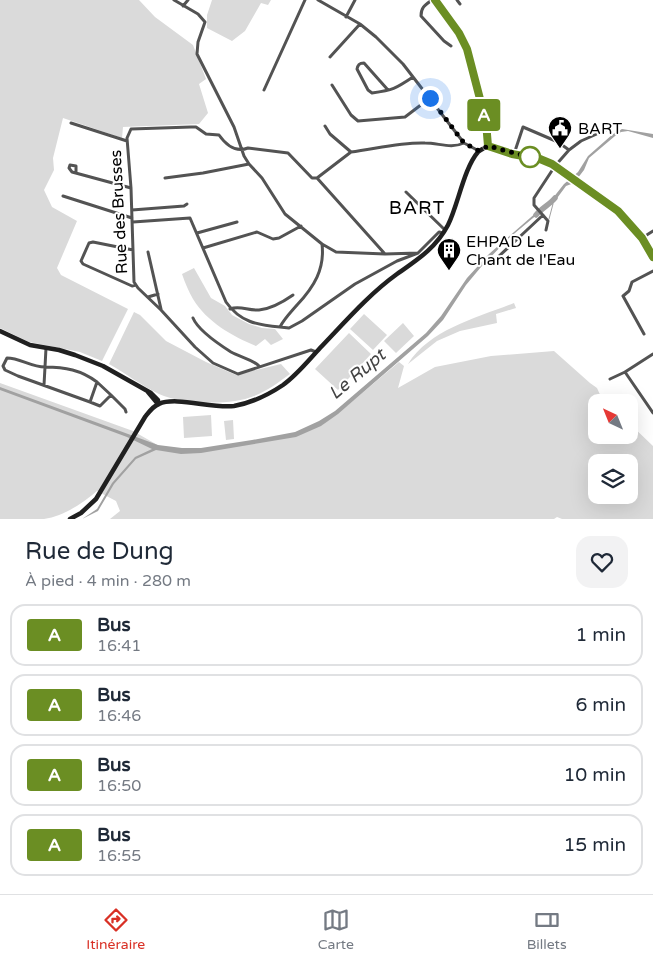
<!DOCTYPE html>
<html lang="fr">
<head>
<meta charset="utf-8">
<style>
  :root { --surface:#fff; --page:#f2f2f3; --text:#1f2937; --muted:#747a83; --line:#e0e1e3; --accent:#d93025 }
  body { margin:0; font-family:"Varela Round",sans-serif; background:var(--page); color:var(--text); height:100vh; display:flex; flex-direction:column; font-size:19px; white-space:nowrap }
  * { box-sizing:border-box; margin:0 }
  p { font-size:16px; color:var(--muted) }
  .icon { flex:none; width:28px; height:28px; fill:none; stroke:currentColor; stroke-width:2; stroke-linecap:round; stroke-linejoin:round }
  .map { position:relative; height:519px; overflow:hidden }
  .drawer { display:flex; flex-direction:column; background:var(--surface); flex:1 }
  .drawer>* { flex:none }
  .badge { padding:0 10px; border-radius:4px; font-size:18px; line-height:32px }
  .needle { width:32px; rotate:317deg }
  .controls { position:absolute; left:588px; top:394px; display:grid; gap:10px }
  .controls a { display:grid; place-items:center; width:50px; height:50px; border-radius:10px; background:var(--surface); box-shadow:0 5px 20px #0002; font-size:25px }
  .you { position:absolute; width:25px; height:25px; margin:-12px; border:4px solid #fff; border-radius:50%; background:#1a73e8; box-shadow:0 0 0 8px #1a73e833 }
  .map>.badge { position:absolute; translate:-50% -50%; box-shadow:0 0 0 2px #fff }
  .round { display:grid; place-items:center; flex:none; width:52px; height:52px; border-radius:15px; background:var(--page) }
  .summary { display:flex; align-items:center; justify-content:space-between; height:85px; padding:0 25px }
  h1 { font-size:24px; font-weight:600; line-height:38px }
  ul { padding:0; list-style:none }
  li { display:flex; align-items:center; gap:15px; height:62px; margin:0 10px 8px; padding:0 15px; border:2px solid var(--line); border-radius:15px }
  li div { flex:1 }
  li b { display:block; font-size:19px }
  li em { font-style:normal }
  li .badge { min-width:55px; font-weight:700; text-align:center }
  .tabs { display:flex; justify-content:space-around; align-items:center; height:70px; border-top:1px solid var(--line); background:var(--surface); font-size:14px; color:var(--muted) }
  .tabs a { display:grid; justify-items:center; gap:2px }
  .tabs .current { color:var(--accent) }
  .map>svg:first-child { display:block }
  .green { fill:#dadada; fill-rule:evenodd }
  .water { fill:#a1a1a1 }
  .lines { fill:none; stroke-linecap:round; stroke-linejoin:round }
  .stream { stroke:#a1a1a1; stroke-width:1 }
  .river { stroke:#a1a1a1; stroke-width:5.5 }
  .minor { stroke:#535353; stroke-width:3 }
  .secondary { stroke:#202020; stroke-width:4.5 }
  .line-casing { stroke:#fff; stroke-width:11 }
  .line { stroke:#6b8e23; stroke-width:8 }
  .walk { stroke:#000; stroke-width:5; stroke-dasharray:0 9 }
  .stop-dot { fill:#fff; stroke:#6b8e23; stroke-width:2.5 }
  .labels { text-anchor:middle; stroke-width:4; stroke-linejoin:round; paint-order:stroke }
  .poi-label { font-size:16px; fill:#000; stroke:#fff; text-anchor:start }
  .street-label { font-size:16px; fill:#000; stroke:#fff }
  .water-label { font-size:18px; font-style:italic; fill:#424242; stroke:#fff }
  .quarter-label { font-size:19px; letter-spacing:1px; fill:#000; stroke:#fff }
</style>
</head>
<body>
<div class="map">
<svg width="653" height="519" viewBox="0 0 653 519">
  <rect width="100%" height="100%" fill="#fff"/>
  <path class="green" d="M0 0H139L155 17 193 45 206 79 199 84 208 113 199 124 123 127 122 138 63 118 53 158 54 170 44 190 52 207 77 221 57 268 61 275 128 309 102 361 80 352 29 342 0 328Z
    M212 0H271L268 5 261 3 245 31 232 41 207 28V15Z
    M194 268 211 298 225 306 232 315 249 324 262 328 275 329 283 339 271 345 265 339 256 346C232 336 207 322 193 299 189 292 185 283 182 274Z
    M514 303 516 308 496 314 497 323 460 331 437 341 408 364C430 329 477 318 514 303Z
    M134 312 140 315 166 341 206 362 236 375 281 364 290 374C279 382 267 391 254 396 231 406 181 404 159 394 142 386 125 373 109 364Z
    M364 314 387 335 373 350 350 329Z
    M403 323 414 336 396 353 384 341Z
    M349 333 371 354 338 390 315 369Z
    M554 351 590 383 597 388 602 399 606 402H596V435H629V423L653 446V519H562L557 517 554 519H110L120 511 116 501 97 491C83 503 64 516 44 519 30 519 14 519 0 519V383L133 431 161 447 201 451 291 436 322 425 348 405 399 362 404 366 398 388 435 367 491 356ZM596 462H629V495H596Z
    M211 415 212 436 184 438 183 417Z
    M233 420 234 439 226 440 224 421Z"/>
  <path class="water" d="M622 129 653 134V138L628 131 621 132 615 136 589 158 584 170 574 183 566 186 552 205 549 203 564 184 578 172 588 156 613 134Z
    M538 211 539 213 509 238 481 267 466 285 443 320 428 336 338 414 321 426 296 437 201 453 181 454 156 450 136 459 114 484 98 511 82 519 97 509 112 483 135 457 152 449 127 437 0 390V387L158 445 182 448H201L252 440 295 432 319 421 335 411 426 333 441 316 467 278 489 254Z"/>
  <g class="lines">
    <path class="stream" d="M549 219 553 204"/>
    <path class="river" d="M536 215C542 208 549 205 555 198"/>
    <path class="minor" d="M174 0 198 14 205 22 198 42 197 54 234 127 244 156 249 164 262 178 285 214 322 244C325 269 314 287 297 305 291 312 284 319 280 327L289 328 302 321 355 284 397 261 418 253 439 232 443 233
      M318 0 360 24 376 37 403 64 464 143 479 151
      M432 0C425 5 421 7 421 16L444 41 451 46
      M457 0 460 4
      M183 6 188 0
      M346 17 355 0
      M330 57 360 24
      M332 85 351 115 358 121 405 117 430 98
      M264 90 305 0
      M388 90 364 63C359 63 358 65 357 69L368 90 372 93C393 90 395 89 413 77
      M71 123 127 141
      M325 126 330 134 351 152C375 149 401 142 425 143 439 143 451 149 464 143
      M514 154 523 127 558 142 569 150
      M76 173V166L70 165 69 168 72 172 131 188
      M165 178 203 173 249 164
      M317 178 385 254
      M317 178 351 152
      M406 192 445 230
      M63 196 132 218
      M132 210 184 206 187 204
      M133 222 190 218 226 302C240 322 257 325 280 327
      M546 230 548 221 534 205V198L555 166 569 150 581 141 608 129
      M197 233 237 222
      M642 238 653 231
      M322 244 336 252 385 254 418 253
      M203 248 257 232 273 239 279 238 301 226
      M133 250 93 242 89 243 81 261 83 264 132 286 136 285
      M148 252 161 309
      M497 258 543 215
      M148 297 158 294
      M230 309C240 305 248 311 259 310 271 309 283 302 293 295
      M193 318C198 330 220 345 231 352 240 357 252 359 259 366
      M644 334 623 296 629 291 632 282 653 271
      M316 352 311 350 238 374 213 363 195 347 161 310 138 288 134 282 131 188 127 138 131 129 191 127H196L206 134 219 135C226 145 235 153 248 148L288 153 312 178H317
      M653 354 625 372 653 413
      M610 379 625 372
      M97 382 111 395
      M44 385 45 367C65 367 81 370 97 382L90 402 18 376 5 370 3 366 7 358C20 358 31 367 45 367L46 348
      M90 402 100 406 111 395 125 409 126 412"/>
    <path class="secondary" d="M435 0 459 33 467 49 486 122 488 146C507 154 529 154 548 162 557 166 565 174 573 179 609 204 630 219 653 257
      M0 331 30 345 59 350 75 355 103 366 151 393 158 400V404
      M148 392 158 404
      M70 519 81 513 96 499 145 417C149 412 153 406 159 404 176 396 213 409 234 406 251 403 268 395 283 385 297 375 308 361 320 348 345 322 368 295 397 274 417 260 436 248 448 225 458 205 464 168 478 152 481 149 485 148 488 146"/>
  </g>
  <g class="lines">
    <g class="line-casing">
      <path id="line" d="M435 0 459 33 467 49 486 122 488 146 512 154 540 159 552 164 618 211 642 238 653 257"/>
    </g>
    <use href="#line" class="line"/>
    <path class="walk" d="M430 98 464 143 479 151 488 146 530 157"/>
  </g>
  <defs>
    <g id="civic-pin" transform="scale(1.25)"><path d="M0 17L-7.5 6A9.5 9.5 0 1 1 7.5 6Z" fill="#000" stroke="#fff"/><path d="M-.6-6.5H3V-4.5H.6V-3L4-1V1h2V6H-6V1h2V-1L-.6-3ZM-1.2 2.5V6h2.4V2.5Z" fill="#fff"/></g>
    <g id="building-pin" transform="scale(1.25)"><path d="M0 17L-7.5 6A9.5 9.5 0 1 1 7.5 6Z" fill="#000" stroke="#fff"/><path d="M-4-6H4V6H1V3H-1V6H-4ZM-2.5-4.3h1.7v1.8h-1.7ZM.8-4.3h1.7v1.8H.8ZM-2.5-1h1.7V.8h-1.7ZM.8-1h1.7V.8H.8Z" fill="#fff"/></g>
  </defs>
  <g fill-rule="evenodd">
    <use href="#civic-pin" x="560" y="128"/>
    <use href="#building-pin" x="449" y="250"/>
  </g>
  <circle class="stop-dot" cx="530" cy="157" r="10"/>
  <g class="labels">
    <g class="poi-label">
      <text x="578" y="134">BART</text>
      <text x="466" y="247">EHPAD Le<tspan x="466" dy="18">Chant de l'Eau</tspan></text>
    </g>
    <g class="street-label">
      <text transform="translate(118 212) rotate(-93)" y="6">Rue des Brusses</text>
    </g>
    <g class="water-label">
      <text transform="translate(357 374) rotate(-40)" y="6">Le Rupt</text>
    </g>
    <g class="quarter-label">
      <text x="417" y="214">BART</text>
    </g>
  </g>
</svg>
<div class="controls">
<a><svg class="needle" viewBox="-14 -14 28 28"><path d="M0-13l5 13h-10z" fill="#e53935"/><path d="M0 13l5-13h-10z" fill="#747a83"/></svg></a>
<a><svg class="icon" aria-label="layers" viewBox="0 0 24 24"><path d="M12 4l9 5-9 5-9-5zM3 14l9 5 9-5"/></svg></a>
</div>
<div class="you" style="left:430px;top:98px"></div>
<b class="badge" style="left:484px;top:115px;background:#6b8e23;color:#fff">A</b>
</div>
<section class="drawer">
<div class="summary"><div><h1>Rue de Dung</h1><p>À pied · 4 min · 280 m</p></div><a class="round"><svg class="icon" aria-label="heart" viewBox="0 0 24 24"><path d="M12 20l-8-8c-3-5 5-10 8-4 3-6 11-1 8 4z"/></svg></a></div>
<ul>
<li><span class="badge" style="background:#6b8e23;color:#fff">A</span><div><b>Bus</b><p>16:41</p></div><em>1 min</em></li>
<li><span class="badge" style="background:#6b8e23;color:#fff">A</span><div><b>Bus</b><p>16:46</p></div><em>6 min</em></li>
<li><span class="badge" style="background:#6b8e23;color:#fff">A</span><div><b>Bus</b><p>16:50</p></div><em>10 min</em></li>
<li><span class="badge" style="background:#6b8e23;color:#fff">A</span><div><b>Bus</b><p>16:55</p></div><em>15 min</em></li>
</ul>
</section>
<nav class="tabs">
<a class="current"><svg class="icon" aria-label="directions" viewBox="0 0 24 24"><path d="M12 3l9 9-9 9-9-9zM9 14v-3h6M13 9l2 2-2 2"/></svg>Itinéraire</a>
<a><svg class="icon" aria-label="map" viewBox="0 0 24 24"><path d="M3 6l6-2 6 2 6-2v14l-6 2-6-2-6 2zM9 4v14M15 6v14"/></svg>Carte</a>
<a><svg class="icon" aria-label="tickets" viewBox="0 0 24 24"><path d="M3 7h18v10H3zM15 7v10"/></svg>Billets</a>
</nav>
</body>
</html>
